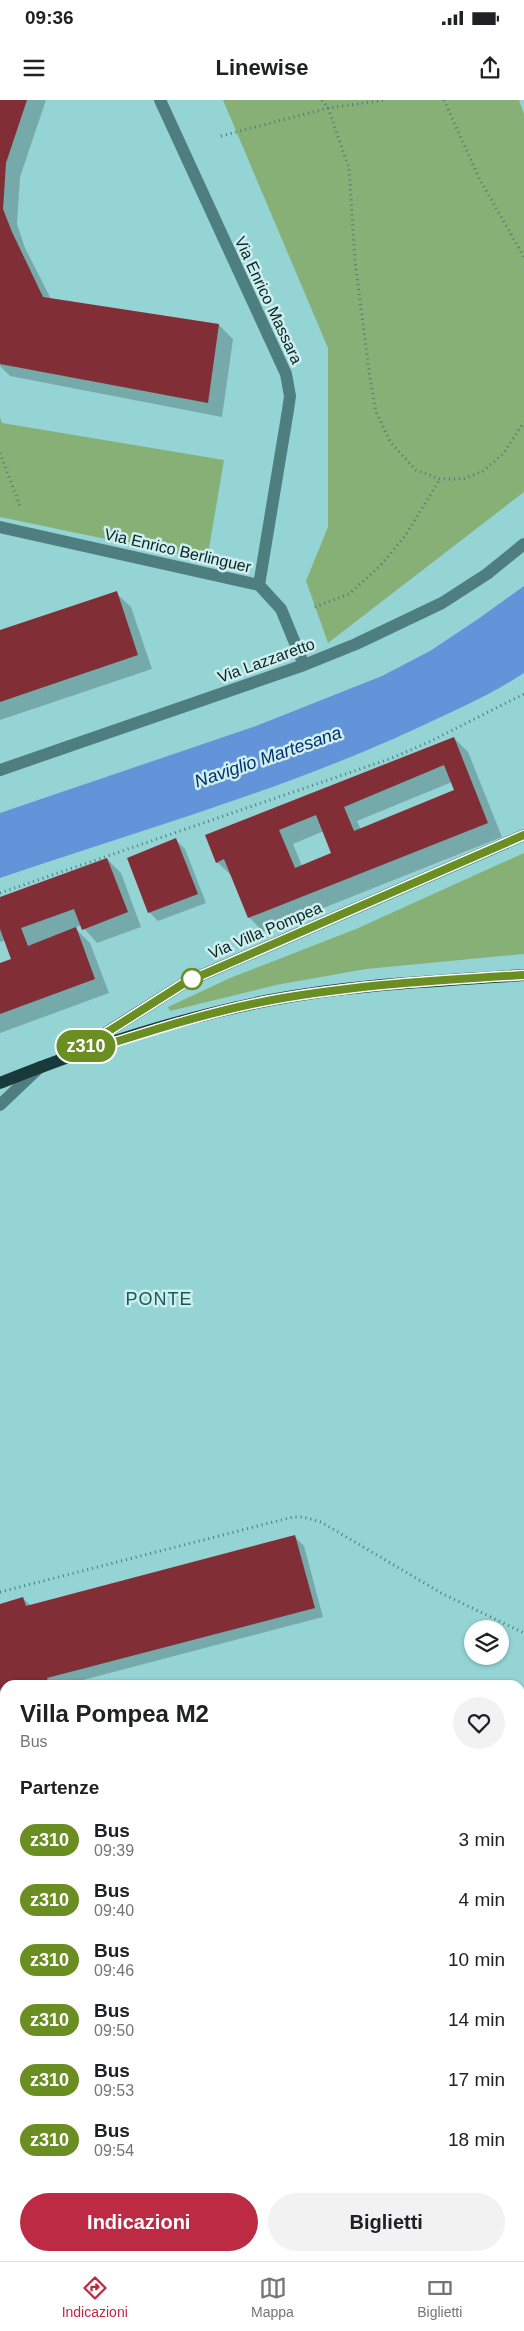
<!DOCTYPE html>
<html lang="it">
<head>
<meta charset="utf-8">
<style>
  :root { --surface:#fff; --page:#f2f2f2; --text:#202124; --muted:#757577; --line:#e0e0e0; --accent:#bc2b43 }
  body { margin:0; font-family:Arial,sans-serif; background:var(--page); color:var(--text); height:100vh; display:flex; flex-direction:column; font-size:19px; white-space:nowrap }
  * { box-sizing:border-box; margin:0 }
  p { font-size:16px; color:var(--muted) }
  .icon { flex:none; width:28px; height:28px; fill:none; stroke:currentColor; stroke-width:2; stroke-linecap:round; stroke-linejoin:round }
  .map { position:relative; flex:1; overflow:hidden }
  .drawer { position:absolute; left:0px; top:1580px; width:525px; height:581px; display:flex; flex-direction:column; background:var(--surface); border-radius:15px 15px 0 0; box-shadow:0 1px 4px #0004 }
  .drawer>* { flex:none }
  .badge { padding:0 10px; border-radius:16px; font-size:18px; line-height:32px }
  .fabs { position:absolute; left:464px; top:1520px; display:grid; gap:10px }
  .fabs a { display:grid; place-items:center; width:45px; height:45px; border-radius:50%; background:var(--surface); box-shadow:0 1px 4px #0004; font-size:25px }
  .map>.badge { position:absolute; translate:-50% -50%; box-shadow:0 0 0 2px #fff }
  h2 { padding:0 20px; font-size:19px; line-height:45px }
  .round { display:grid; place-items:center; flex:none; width:52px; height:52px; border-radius:26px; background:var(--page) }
  .headline { display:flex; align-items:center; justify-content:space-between; height:85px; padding:0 20px }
  h1 { font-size:24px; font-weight:700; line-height:38px }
  .primary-button { display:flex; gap:10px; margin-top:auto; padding:10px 20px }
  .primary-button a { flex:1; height:58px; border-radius:30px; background:var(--accent); color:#fff; font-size:20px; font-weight:700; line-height:58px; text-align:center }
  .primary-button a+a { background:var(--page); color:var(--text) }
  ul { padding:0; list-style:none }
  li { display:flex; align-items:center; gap:15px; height:60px; padding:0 20px }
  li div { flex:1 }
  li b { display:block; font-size:19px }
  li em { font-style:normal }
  li .badge { min-width:55px; font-weight:700; text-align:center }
  .status { display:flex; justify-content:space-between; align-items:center; height:35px; padding:0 25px; background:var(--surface); direction:ltr }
  .status svg { height:14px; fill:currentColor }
  header { display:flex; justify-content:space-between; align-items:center; height:65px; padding:0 20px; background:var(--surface); font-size:22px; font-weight:700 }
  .tabs { display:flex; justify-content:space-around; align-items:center; height:70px; border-top:1px solid var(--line); background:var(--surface); font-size:14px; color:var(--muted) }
  .tabs a { display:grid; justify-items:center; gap:2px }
  .tabs .active { color:var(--accent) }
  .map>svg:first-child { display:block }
  .built { fill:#7fcbcc }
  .green { fill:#86b076 }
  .water { fill:#6394d9 }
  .shadow { fill:#0003; fill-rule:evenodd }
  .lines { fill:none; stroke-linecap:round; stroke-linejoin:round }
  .stream { stroke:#6394d9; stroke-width:10 }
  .building { fill:#822e37; fill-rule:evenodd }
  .path { stroke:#4d7a7b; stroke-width:3; stroke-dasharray:1 4; stroke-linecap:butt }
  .minor { stroke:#4e7e7f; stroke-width:12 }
  .major { stroke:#183a3a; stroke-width:12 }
  .line-casing { stroke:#fff; stroke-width:11 }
  .line { stroke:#6b8e23; stroke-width:8 }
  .stop-dot { fill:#fff; stroke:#6b8e23; stroke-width:2.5 }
  .labels { text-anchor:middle; stroke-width:5; stroke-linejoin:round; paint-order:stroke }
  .street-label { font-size:16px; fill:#092425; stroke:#cfeeee }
  .water-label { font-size:18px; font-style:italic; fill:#00316e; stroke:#cfeeee }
  .neighbourhood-label { font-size:18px; letter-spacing:1px; fill:#165a5c; stroke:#cfeeee }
</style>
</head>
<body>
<div class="status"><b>09:36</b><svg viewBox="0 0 49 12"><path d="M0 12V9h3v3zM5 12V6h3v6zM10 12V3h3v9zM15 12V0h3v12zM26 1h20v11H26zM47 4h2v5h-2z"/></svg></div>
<header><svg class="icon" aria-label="menu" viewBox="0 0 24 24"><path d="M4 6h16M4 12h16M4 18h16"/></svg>Linewise<svg class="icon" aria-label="share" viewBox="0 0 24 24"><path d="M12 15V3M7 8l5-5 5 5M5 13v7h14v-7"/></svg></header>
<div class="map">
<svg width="524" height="2161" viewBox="0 0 524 2161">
  <rect width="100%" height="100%" fill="#94d4d5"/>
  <path class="built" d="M5 1759V2156H105L107 2161H0V1760Z"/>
  <path class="green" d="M223 0H519L524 14V392L328 543 306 481 328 427V248Z
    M0 317 2 323 224 360 207 460 0 417Z
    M524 753V854L366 869 276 885 170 911 168 907 230 878 356 829Z
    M5 1873V2152L0 2154V1874Z"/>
  <path class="water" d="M524 486V573C489 596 451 612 413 630 280 691 138 731 0 778V713L256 626 382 576 430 551 481 517Z"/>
  <path class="shadow" d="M0 0H46L20 77 17 124 25 148 51 199 219 225 233 239 222 317 10 276 0 266Z
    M116 493 131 507 152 569 0 620V532Z
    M454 638 468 652 502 737 263 832 249 817 232 776 217 762ZM452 682 456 690 361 730 357 721ZM324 731 333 754 302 766 293 744Z
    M176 740 185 749 206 803 158 821 149 812Z
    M107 759 121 773 141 827 97 843 81 825 75 828 90 843 109 893 0 933V864L13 860 6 840 0 842V799Z
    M295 1437 304 1446 323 1517 64 1585H5V1601L0 1584V1505L23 1498 31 1506Z"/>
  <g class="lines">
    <path class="stream" d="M520 1597 524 1596"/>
  </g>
  <path class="building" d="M0 0H27L6 63 3 109 12 132 43 197 219 224 208 303 0 264Z
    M117 491 138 555 0 602V530Z
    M454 637 488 723 248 818 224 759 216 763 205 735ZM444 665 454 690 354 731 344 707ZM316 715 331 753 295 768 279 730Z
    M176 738 198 794 148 813 127 758Z
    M107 758 128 812 82 830 74 809 21 828 28 846 76 827 95 879 0 914V863L11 859 0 829V797Z
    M295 1435 315 1508 47 1578 49 1585H5L4 1604 0 1588V1504L23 1497 26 1506Z"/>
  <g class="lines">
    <path class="path" d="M322 0 328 8 349 68 355 161 370 278 376 312 391 343 416 370 440 379H463L483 371 503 354 524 322
      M444 0 479 78 524 157
      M221 36 328 8 386 0
      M0 353 20 406
      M315 507 349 494 380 466 405 436 440 379
      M0 793 392 658 429 642 524 594
      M0 1492 293 1417H303L321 1422 443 1494 524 1533
      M0 1830 5 1845
      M0 1947 5 1941
      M520 2099 524 2098
      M304 2161 314 2156"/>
    <path class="minor" d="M160 0 286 274 290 296 288 310 259 485
      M0 427 259 485 281 509 304 565
      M0 670 304 565 356 544 442 503 487 474 524 444
      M77 951 186 882 524 735
      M0 1005 40 967
      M0 1653 5 1669
      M520 2057 524 2056
      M227 2156V2161
      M103 2161 111 2156
      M126 2161V2156
      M236 2161 241 2156"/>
    <path class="major" d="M0 983C87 948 179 918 271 900 354 884 440 881 524 875"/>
  </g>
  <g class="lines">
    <g class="line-casing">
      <path id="line" d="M524 735 186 882 68 957C135 936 202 913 272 900 355 885 440 880 524 875"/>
    </g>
    <use href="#line" class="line"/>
  </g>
  <circle class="stop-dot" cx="192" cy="879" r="10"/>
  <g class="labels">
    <g class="street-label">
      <text transform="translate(269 200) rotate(65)" y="6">Via Enrico Massara</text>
      <text transform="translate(178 450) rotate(13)" y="6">Via Enrico Berlinguer</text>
      <text transform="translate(266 560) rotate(-20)" y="6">Via Lazzaretto</text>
      <text transform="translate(265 830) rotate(-23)" y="6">Via Villa Pompea</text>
    </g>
    <g class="water-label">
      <text transform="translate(268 657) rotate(-19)" y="6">Naviglio Martesana</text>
    </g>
    <g class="neighbourhood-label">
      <text x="159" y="1205">PONTE</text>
    </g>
  </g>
</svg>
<div class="fabs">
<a><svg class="icon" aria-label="layers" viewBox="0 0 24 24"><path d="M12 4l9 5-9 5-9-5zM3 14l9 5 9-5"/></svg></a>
</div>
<b class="badge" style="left:86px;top:946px;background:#6b8e23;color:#fff">z310</b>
<section class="drawer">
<div class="headline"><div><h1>Villa Pompea M2</h1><p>Bus</p></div><a class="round"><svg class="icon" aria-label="heart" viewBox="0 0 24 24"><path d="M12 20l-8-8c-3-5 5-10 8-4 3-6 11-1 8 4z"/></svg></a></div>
<h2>Partenze</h2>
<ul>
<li><span class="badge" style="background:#6b8e23;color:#fff">z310</span><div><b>Bus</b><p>09:39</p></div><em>3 min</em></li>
<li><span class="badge" style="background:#6b8e23;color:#fff">z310</span><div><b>Bus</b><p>09:40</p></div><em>4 min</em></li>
<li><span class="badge" style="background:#6b8e23;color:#fff">z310</span><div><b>Bus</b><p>09:46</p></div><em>10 min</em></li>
<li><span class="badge" style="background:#6b8e23;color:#fff">z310</span><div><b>Bus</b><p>09:50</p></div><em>14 min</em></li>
<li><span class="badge" style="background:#6b8e23;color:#fff">z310</span><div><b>Bus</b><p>09:53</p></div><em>17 min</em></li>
<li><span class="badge" style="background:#6b8e23;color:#fff">z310</span><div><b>Bus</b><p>09:54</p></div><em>18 min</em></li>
</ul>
<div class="primary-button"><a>Indicazioni</a><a>Biglietti</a></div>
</section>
</div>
<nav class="tabs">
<a class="active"><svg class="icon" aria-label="directions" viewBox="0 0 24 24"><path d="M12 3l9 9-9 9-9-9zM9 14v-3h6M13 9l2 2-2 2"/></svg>Indicazioni</a>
<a><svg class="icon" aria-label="map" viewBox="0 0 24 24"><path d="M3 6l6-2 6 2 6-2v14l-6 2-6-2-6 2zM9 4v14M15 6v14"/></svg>Mappa</a>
<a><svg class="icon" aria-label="tickets" viewBox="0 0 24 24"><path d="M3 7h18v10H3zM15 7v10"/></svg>Biglietti</a>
</nav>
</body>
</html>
